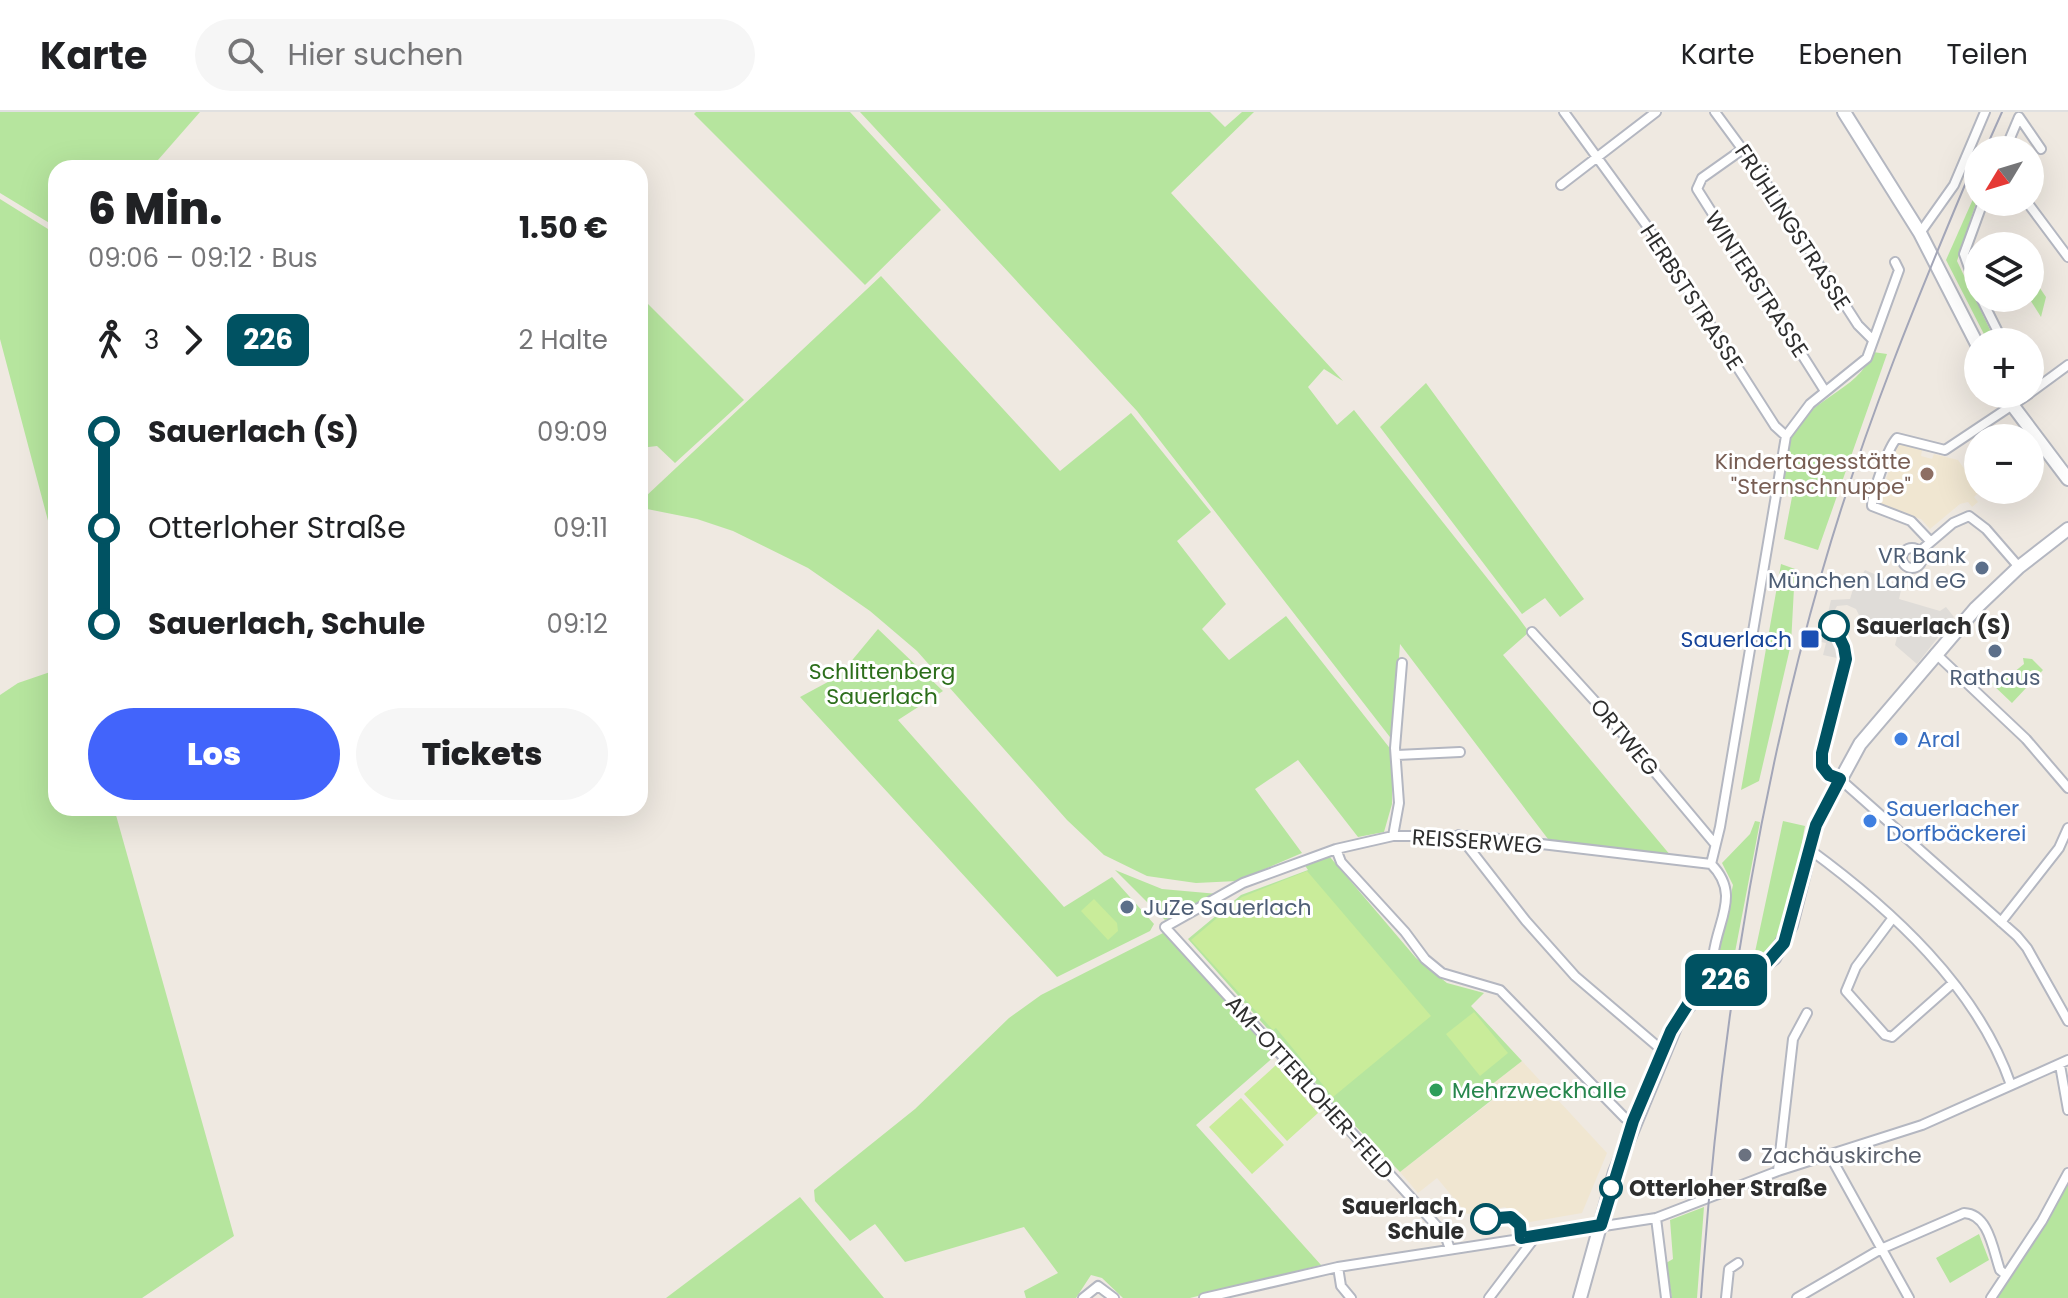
<!DOCTYPE html>
<html lang="de">
<head>
<meta charset="utf-8">
<style>
  :root { --surface:#fff; --page:#f6f6f6; --text:#202124; --muted:#757577; --line:#e0e0e0; --accent:#4264fb }
  body { margin:0; font-family:Poppins,sans-serif; background:var(--page); color:var(--text); height:100vh; display:flex; flex-direction:column; font-size:30px; white-space:nowrap }
  * { box-sizing:border-box; margin:0 }
  p { font-size:26px; color:var(--muted) }
  .icon { flex:none; width:44px; height:44px; fill:none; stroke:currentColor; stroke-width:2; stroke-linecap:round; stroke-linejoin:round }
  .map { position:relative; flex:1; overflow:hidden }
  .details { position:absolute; left:48px; top:48px; width:600px; height:656px; display:flex; flex-direction:column; background:var(--surface); border-radius:24px; box-shadow:0 8px 32px #0002 }
  .details>* { flex:none }
  .badge { padding:0 16px; border-radius:12px; font-size:28px; line-height:52px }
  .needle { width:52px; rotate:232deg }
  .tools { position:absolute; left:1964px; top:24px; display:grid; gap:16px }
  .tools a { display:grid; place-items:center; width:80px; height:80px; border-radius:50%; background:var(--surface); box-shadow:0 8px 32px #0002; font-size:40px }
  .map>.badge { position:absolute; translate:-50% -50%; box-shadow:0 0 0 4px #fff }
  .legs { display:flex; align-items:center; gap:12px; height:88px; padding:0 40px; font-size:26px }
  .legs p { margin-inline-start:auto }
  .head { display:flex; align-items:center; justify-content:space-between; height:136px; padding:0 40px }
  h1 { font-size:44px; font-weight:800; line-height:60px }
  .button { display:flex; gap:16px; margin-top:auto; padding:16px 40px }
  .button a { flex:1; height:92px; border-radius:48px; background:var(--accent); color:#fff; font-size:32px; font-weight:800; line-height:92px; text-align:center }
  .button a+a { background:var(--page); color:var(--text) }
  ul { padding:0 40px; list-style:none }
  li { display:flex; align-items:center; gap:28px; height:96px; font-size:30px }
  li i { display:grid; place-items:center; width:12px; height:100%; margin:0 10px; background:currentColor }
  li i::after { content:''; width:20px; height:20px; margin:-10px; border:6px solid; border-radius:50%; background:var(--surface) }
  li p { margin-inline-start:auto }
  li:first-child i { background:linear-gradient(#0000 50%,currentColor 0) }
  li:last-child i { background:linear-gradient(currentColor 50%,#0000 0) }
  header { display:flex; align-items:center; gap:48px; box-sizing:border-box; height:112px; padding:0 40px; background:var(--surface); border-bottom:2px solid var(--line) }
  header strong { font-size:38px }
  nav { display:flex; gap:44px; margin-inline-start:auto; font-size:28px }
  .search { width:560px; height:72px; background:var(--page); display:flex; align-items:center; gap:20px; box-sizing:border-box; padding:0 28px; border-radius:44px; color:var(--muted); font-size:30px }
  .map>svg:first-child { display:block }
  .education { fill:#f0e6d1 }
  .green { fill:#b6e59e }
  .pitch { fill:#c9ec9a }
  .plaza { fill:#dfdcd8 }
  .lines { fill:none; stroke-linecap:round; stroke-linejoin:round }
  .street-casing { stroke:#b4b7c1; stroke-width:12 }
  .secondary-casing { stroke:#b4b7c1; stroke-width:16 }
  .street { stroke:#fff; stroke-width:8 }
  .secondary { stroke:#fff; stroke-width:12 }
  .rail { stroke:#a3a6b8; stroke-width:2 }
  .line-1-casing { stroke:#fff; stroke-width:18 }
  .line-1 { stroke:#005262; stroke-width:12 }
  .education-dot { fill:#8d6e63; stroke:#fff; stroke-width:3 }
  .service-dot { fill:#5c6f8a; stroke:#fff; stroke-width:3 }
  .stop-1-dot { fill:#fff; stroke:#005262; stroke-width:4 }
  .transit-dot { fill:#1a4fb4; stroke:#fff; stroke-width:3 }
  .shop-dot { fill:#3f7fe0; stroke:#fff; stroke-width:3 }
  .leisure-dot { fill:#2e9e5b; stroke:#fff; stroke-width:3 }
  .worship-dot { fill:#6b7280; stroke:#fff; stroke-width:3 }
  .labels { text-anchor:middle; stroke-width:6; stroke-linejoin:round; paint-order:stroke }
  .street-label { font-size:22px; fill:#2e2e2e; stroke:#fff }
  .education-label { font-size:22px; fill:#785e54; stroke:#fff; text-anchor:end }
  .service-label { font-size:22px; fill:#4e5e75; stroke:#fff; text-anchor:end }
  .stop-label { font-size:22px; font-weight:bold; fill:#2e2e2e; stroke:#fff; text-anchor:start }
  .transit-label { font-size:22px; fill:#164399; stroke:#fff; text-anchor:end }
  .park-label { font-size:22px; fill:#2c6e1b; stroke:#fff }
  .shop-label { font-size:22px; fill:#366cbe; stroke:#fff; text-anchor:start }
  .leisure-label { font-size:22px; fill:#27864d; stroke:#fff; text-anchor:start }
  .worship-label { font-size:22px; fill:#5b616d; stroke:#fff; text-anchor:start }
</style>
</head>
<body>
<header>
<strong>Karte</strong>
<div class="search"><svg class="icon" aria-label="search" viewBox="0 0 24 24"><circle cx="10" cy="10" r="6"/><path d="M15 15l6 6"/></svg>Hier suchen</div>
<nav><a>Karte</a><a>Ebenen</a><a>Teilen</a></nav>
</header>
<div class="map">
<svg width="2068" height="1186" viewBox="0 0 2068 1186">
  <rect width="100%" height="100%" fill="#efe9e1"/>
  <path class="education" d="M1898 331 1922 338 1921 344 1932 347 1934 342 1958 348 1980 379 1974 385 1978 390 1972 395 1968 390 1960 392 1930 417 1921 407 1877 395Z
    M1522 949 1607 1041 1582 1101 1524 1111 1505 1095 1467 1102 1437 1066 1418 1081 1400 1060 1493 988 1486 977Z"/>
  <path class="green" d="M0 0H200L151 56H56V115L0 81Z
    M696 0H850L941 98 865 173 694 2Z
    M860 0H1210L1225 15 1242 0H1254L1171 81 1343 269 1324 257 1308 275 1337 313 1354 298 1518 505 1529 520 1503 543 1671 744 1548 727 1400 532 1393 629 1137 299Z
    M1977 78 1978 85 1957 149 1992 222 1999 230H1988L1946 148Z
    M0 87 56 122V418L51 420 0 227Z
    M881 164 1060 359 1131 301 1211 400 1177 429 1226 492 1202 517 1229 548 1286 504 1392 639V692L1384 720 1358 725 1298 648 1255 677 1302 741 1237 769 1196 771 1147 764 1104 743 1067 708 917 539 870 499 808 456 733 419 697 407 642 396 645 385Z
    M2030 168 2035 169 2046 185 2041 205 2029 186Z
    M640 184 744 288 675 351 657 334 640 336Z
    M1873 240 1887 242 1818 438 1784 427 1792 385 1782 379C1784 364 1784 344 1789 329 1805 286 1858 281 1873 240Z
    M1426 271 1584 487 1560 505 1545 486 1522 502 1380 315Z
    M1781 452 1795 457 1791 532 1759 669 1741 678Z
    M878 517 943 579 898 608 1064 795 1112 765 1154 812 1150 819 1057 865 800 585 839 564Z
    M2023 546 2032 547 2043 558 2012 591 1992 572 1998 565 2003 569 2024 552Z
    M56 558V696H114L234 1124 142 1186H0V583L18 571Z
    M1755 709 1760 710 1731 861 1721 859 1717 847 1733 773 1722 751 1750 722Z
    M1783 709 1805 714C1796 757 1795 831 1752 854Z
    M1330 745 1416 846 1447 871 1484 881 1471 894 1522 949 1486 977 1493 987 1400 1060 1335 993 1188 827 1241 783 1308 758 1304 752Z
    M1115 758 1162 777 1218 782 1165 808Z
    M1165 820 1275 944 1196 1013 1321 1153 1190 1186H1123L1102 1166 1091 1163 1076 1186H1026L1024 1179 1058 1161 1024 1115 905 1150 875 1112 850 1129 815 1089 814 1078 915 997 1009 906 1041 883Z
    M2068 1070V1186H1996L2048 1108Z
    M800 1085 884 1186H666Z
    M1704 1095 1697 1186H1672L1666 1151 1673 1147 1670 1108Z
    M1979 1122 1989 1148 1950 1171 1936 1146Z"/>
  <path class="pitch" d="M1307 759 1431 904 1333 985 1276 916 1273 918 1191 828 1242 785Z
    M1094 787 1117 811 1118 819 1108 828 1081 799Z
    M1474 900 1508 941 1480 964 1446 922Z
    M1276 953 1318 1001 1287 1029 1244 982Z
    M1241 986 1284 1033 1252 1062 1209 1015Z"/>
  <path class="plaza" d="M1865 458 1902 474 1899 487 1940 499 1946 495 1954 505 1917 552 1895 533 1901 510 1885 506 1882 515 1862 509 1856 497 1847 493 1837 494 1829 509 1830 522 1839 542 1837 546 1823 543 1826 531 1821 530 1831 488 1850 487 1858 461 1862 463Z"/>
  <g class="lines">
    <g class="street-casing">
      <path id="street" d="M1564 0 1647 114 1775 314 1786 324
        M1715 0 1757 57 1858 213 1873 228
        M1743 37 1702 66 1697 77 1825 279
        M2005 38 2019 5 2041 37
        M1561 73 1656 0
        M2027 90 2068 145
        M1920 121 1954 73 1985 0
        M1978 181 1964 142 1983 90
        M1981 186 2003 230
        M2030 281 2068 253
        M1930 429 1911 409 1872 394C1872 382 1888 335 1897 326L1945 338 2029 282
        M1902 446a10 10 0 1 1 20 0a10 10 0 1 1-20 0Z
        M1919 440 1953 411 1969 404 1986 417 2019 455
        M1532 520 1602 597 1715 732
        M1935 541 2026 627 2068 676
        M1397 643 1460 640
        M1840 667 2017 824 2027 836 2068 909
        M1459 723 1526 809 1575 864 1663 939
        M1393 724 1399 691 1395 636 1402 551
        M1336 737 1341 750 1405 820 1425 847 1442 861 1500 878 1625 1006 1633 1009
        M1809 737C1891 797 1977 875 2011 973
        M1711 752 1720 715 1786 324 1810 292 1867 246 1899 158 1895 150
        M1711 752C1749 790 1701 822 1716 872
        M1892 807 1856 855 1846 879 1885 923 1892 925 1953 871
        M2001 810 2059 736 2068 716
        M2060 953 2068 998
        M1829 1042 1909 1186
        M1778 1059 1793 927 1807 901
        M1656 1106 1666 1186
        M1450 1137 1445 1123 1165 815 1243 771 1336 737 1393 724H1474L1711 752
        M1338 1155 1341 1174 1351 1186
        M1083 1186 1098 1174 1114 1186
        M1204 1186 1338 1155 1656 1106 1778 1059 1922 1013 2068 948
        M1489 1186 1536 1124
        M1726 1186 1729 1157 1738 1151
        M1797 1186 1881 1137 1964 1101C1989 1102 1993 1138 2000 1158L2006 1163
        M1991 1186 2042 1109 2068 1061"/>
    </g>
    <g class="secondary-casing">
      <path id="secondary" d="M1844 0 1920 121 1978 234
        M2004 282 2068 367
        M1580 1186 1615 1060 1680 903 1703 879 1751 862 1774 846 1791 813 1816 713 1860 632 1976 496 2019 455 2068 417"/>
    </g>
    <use href="#street" class="street"/>
    <use href="#secondary" class="secondary"/>
    <path class="rail" d="M1985 38 2002 0
      M1701 1186C1718 942 1754 695 1822 460 1863 317 1920 179 1978 42"/>
  </g>
  <g class="lines">
    <g class="line-1-casing">
      <path id="line-1" d="M1486 1107 1511 1105 1520 1113 1521 1126 1601 1113 1633 1009 1671 919 1690 889 1703 879 1761 857 1784 831 1816 713 1840 667 1829 663 1822 654V641L1846 547 1844 535 1834 514"/>
    </g>
    <use href="#line-1" class="line-1"/>
  </g>
  <circle class="education-dot" cx="1927" cy="362" r="8"/>
  <g class="service-dot">
    <circle cx="1982" cy="456" r="8"/>
    <circle cx="1995" cy="539" r="8"/>
    <circle cx="1127" cy="795" r="8"/>
  </g>
  <g class="stop-1-dot">
    <circle cx="1834" cy="514" r="14"/>
    <circle cx="1611" cy="1076" r="10"/>
    <circle cx="1486" cy="1107" r="14"/>
  </g>
  <rect class="transit-dot" x="1800" y="517" width="20" height="20" rx="4"/>
  <g class="shop-dot">
    <circle cx="1901" cy="627" r="8"/>
    <circle cx="1870" cy="709" r="8"/>
  </g>
  <circle class="leisure-dot" cx="1436" cy="978" r="8"/>
  <circle class="worship-dot" cx="1745" cy="1043" r="8"/>
  <g class="labels">
    <g class="street-label">
      <text transform="translate(1793 115) rotate(57)" y="8">FRÜHLINGSTRASSE</text>
      <text transform="translate(1757 172) rotate(57)" y="8">WINTERSTRASSE</text>
      <text transform="translate(1692 185) rotate(57)" y="8">HERBSTSTRASSE</text>
      <text transform="translate(1625 625) rotate(50)" y="8">ORTWEG</text>
      <text transform="translate(1477 729) rotate(4)" y="8">REISSERWEG</text>
      <text transform="translate(1310 975) rotate(48)" y="8">AM-OTTERLOHER-FELD</text>
    </g>
    <g class="education-label">
      <text x="1911" y="357">Kindertagesstätte<tspan x="1911" dy="25">"Sternschnuppe"</tspan></text>
    </g>
    <g class="service-label">
      <text x="1966" y="451">VR Bank<tspan x="1966" dy="25">München Land eG</tspan></text>
      <text x="1995" y="573" text-anchor="middle">Rathaus</text>
      <text x="1143" y="803" text-anchor="start">JuZe Sauerlach</text>
    </g>
    <g class="stop-label">
      <text x="1856" y="522">Sauerlach (S)</text>
      <text x="1629" y="1084">Otterloher Straße</text>
      <text x="1464" y="1102" text-anchor="end">Sauerlach,<tspan x="1464" dy="25">Schule</tspan></text>
    </g>
    <g class="transit-label">
      <text x="1792" y="535">Sauerlach</text>
    </g>
    <g class="park-label">
      <text x="882" y="567">Schlittenberg<tspan x="882" dy="25">Sauerlach</tspan></text>
    </g>
    <g class="shop-label">
      <text x="1917" y="635">Aral</text>
      <text x="1886" y="704">Sauerlacher<tspan x="1886" dy="25">Dorfbäckerei</tspan></text>
    </g>
    <g class="leisure-label">
      <text x="1452" y="986">Mehrzweckhalle</text>
    </g>
    <g class="worship-label">
      <text x="1761" y="1051">Zachäuskirche</text>
    </g>
  </g>
</svg>
<div class="tools">
<a><svg class="needle" viewBox="-14 -14 28 28"><path d="M0-13l5 13h-10z" fill="#e53935"/><path d="M0 13l5-13h-10z" fill="#757577"/></svg></a>
<a><svg class="icon" aria-label="layers" viewBox="0 0 24 24"><path d="M12 4l9 5-9 5-9-5zM3 14l9 5 9-5"/></svg></a>
<a>+</a>
<a>−</a>
</div>
<b class="badge" style="left:1726px;top:868px;background:#005262;color:#fff">226</b>
<section class="details">
<div class="head"><div><h1>6 Min.</h1><p>09:06 – 09:12 · Bus</p></div><b>1.50 €</b></div>
<div class="legs"><svg class="icon" aria-label="walk" viewBox="0 0 24 24"><circle cx="13" cy="4" r="2"/><path d="M13 8l-2 6 4 7M11 14l-3 7M7 12l3-4h3l4 4"/></svg>3<svg class="icon" aria-label="forward" viewBox="0 0 24 24"><path d="M9 5l7 7-7 7"/></svg><b class="badge" style="background:#005262;color:#fff">226</b><p>2 Halte</p></div>
<ul>
<li><i style="color:#005262"></i><b>Sauerlach (S)</b><p>09:09</p></li>
<li><i style="color:#005262"></i><span>Otterloher Straße</span><p>09:11</p></li>
<li><i style="color:#005262"></i><b>Sauerlach, Schule</b><p>09:12</p></li>
</ul>
<div class="button"><a>Los</a><a>Tickets</a></div>
</section>
</div>
</body>
</html>
